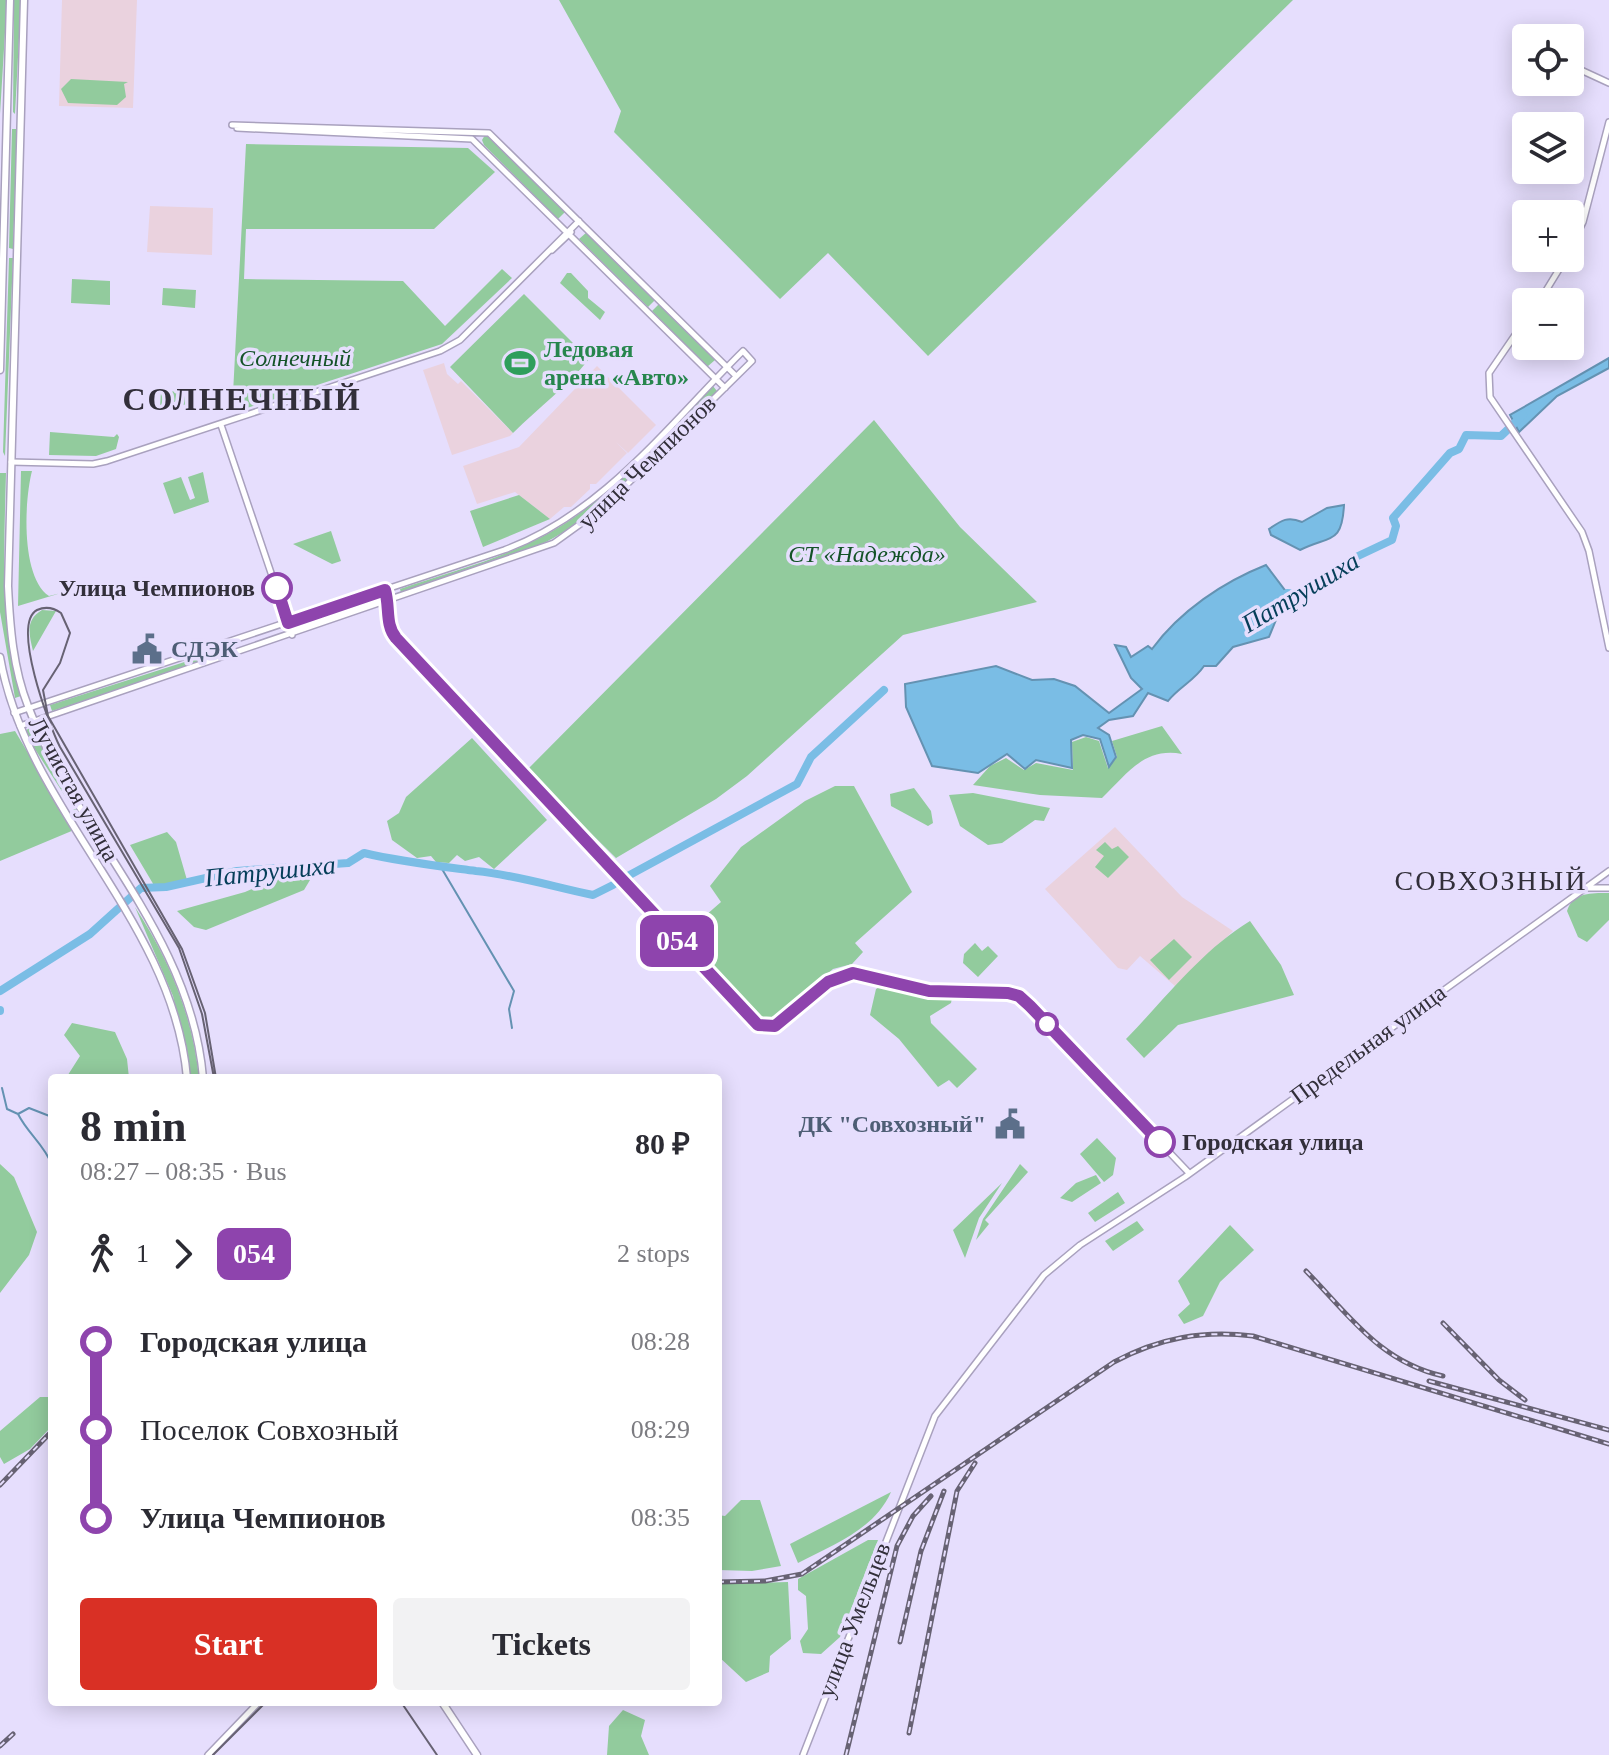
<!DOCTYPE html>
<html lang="en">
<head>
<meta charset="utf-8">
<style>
  :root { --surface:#fff; --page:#f2f2f3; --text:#2b2b33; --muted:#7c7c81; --accent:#d93025 }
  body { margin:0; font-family:Georgia,serif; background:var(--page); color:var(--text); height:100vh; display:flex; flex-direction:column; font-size:30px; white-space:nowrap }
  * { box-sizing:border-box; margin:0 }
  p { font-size:26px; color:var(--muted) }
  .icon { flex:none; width:44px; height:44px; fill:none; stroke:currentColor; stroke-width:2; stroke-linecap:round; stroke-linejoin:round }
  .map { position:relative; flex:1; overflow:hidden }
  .side { position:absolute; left:48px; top:1074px; width:674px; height:632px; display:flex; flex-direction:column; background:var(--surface); border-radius:8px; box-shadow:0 4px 20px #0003 }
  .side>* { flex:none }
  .badge { padding:0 16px; border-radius:12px; font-size:28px; line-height:52px }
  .fabs { position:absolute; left:1512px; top:24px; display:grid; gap:16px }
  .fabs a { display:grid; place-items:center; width:72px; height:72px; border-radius:8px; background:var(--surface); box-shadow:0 4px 20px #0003; font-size:40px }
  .map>.badge { position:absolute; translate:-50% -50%; box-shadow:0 0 0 4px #fff }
  .legs { display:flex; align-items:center; gap:12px; height:88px; padding:0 32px; font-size:26px }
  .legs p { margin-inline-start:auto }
  .summary { display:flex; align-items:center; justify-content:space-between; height:136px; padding:0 32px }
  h1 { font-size:44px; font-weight:600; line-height:60px }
  .cta { display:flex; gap:16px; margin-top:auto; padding:16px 32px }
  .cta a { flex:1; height:92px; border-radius:8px; background:var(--accent); color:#fff; font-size:32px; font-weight:600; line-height:92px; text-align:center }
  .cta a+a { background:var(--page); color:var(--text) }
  ul { padding:0 32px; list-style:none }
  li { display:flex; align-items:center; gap:28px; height:88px; font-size:30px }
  li i { display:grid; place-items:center; width:12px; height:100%; margin:0 10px; background:currentColor }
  li i::after { content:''; width:20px; height:20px; margin:-10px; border:6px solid; border-radius:50%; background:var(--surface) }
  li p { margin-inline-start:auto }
  li:first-child i { background:linear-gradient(#0000 50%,currentColor 0) }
  li:last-child i { background:linear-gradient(currentColor 50%,#0000 0) }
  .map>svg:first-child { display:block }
  .education { fill:#ead2de }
  .green { fill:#92cb9d }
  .water { fill:#7abde5; stroke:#6492b2; stroke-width:2 }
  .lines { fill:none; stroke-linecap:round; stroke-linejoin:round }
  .stream { stroke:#6492b2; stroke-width:2 }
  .river { stroke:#7abde5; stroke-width:8 }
  .tertiary-casing { stroke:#a9a1be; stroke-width:8 }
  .secondary-casing { stroke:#a9a1be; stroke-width:8 }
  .primary-casing { stroke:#a9a1be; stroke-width:9 }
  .tertiary { stroke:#fff; stroke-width:5 }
  .secondary { stroke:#fff; stroke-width:5 }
  .primary { stroke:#fff; stroke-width:6 }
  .tram { stroke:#676273; stroke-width:2 }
  .rail-casing { stroke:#676273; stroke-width:5 }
  .rail { stroke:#e6defd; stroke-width:2; stroke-dasharray:6; stroke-linecap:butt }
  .line-1-casing { stroke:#fff; stroke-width:18 }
  .line-1 { stroke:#8e44ad; stroke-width:12 }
  .stop-1-dot { fill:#fff; stroke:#8e44ad; stroke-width:4 }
  .labels { text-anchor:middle; stroke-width:7; stroke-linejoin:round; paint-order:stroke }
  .leisure-label { font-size:24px; font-weight:bold; fill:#27864d; stroke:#e6defd; text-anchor:start }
  .park-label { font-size:24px; font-style:italic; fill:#145328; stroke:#e6defd }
  .street-label { font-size:24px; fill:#322f3a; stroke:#e6defd }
  .stop-label { font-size:24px; font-weight:bold; fill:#322f3a; stroke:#e6defd; text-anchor:end }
  .service-label { font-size:24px; font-weight:bold; fill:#4e5e75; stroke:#e6defd; text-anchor:start }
  .water-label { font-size:26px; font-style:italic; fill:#053e59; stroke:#e6defd }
  .quarter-label { font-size:28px; letter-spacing:2px; fill:#322f3a; stroke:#e6defd }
  .district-label { font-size:32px; font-weight:bold; letter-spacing:2px; fill:#322f3a; stroke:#e6defd }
</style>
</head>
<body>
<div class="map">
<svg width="1609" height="1755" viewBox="0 0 1609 1755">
  <rect width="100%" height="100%" fill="#e6defd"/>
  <path class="education" d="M62 0H137L133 108 59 106Z
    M150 206 213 208 212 255 147 252Z
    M444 363 447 374 458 384 461 381 513 433 510 436 452 455 423 370Z
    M597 366 656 425 628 453 616 442 627 453 596 484H590V489L571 507H564L550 519 515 492 477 504 463 466 519 447Z
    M1115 827 1182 897 1233 931 1175 986 1140 956 1127 970 1118 968 1045 889Z"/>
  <path class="green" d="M0 0H7L0 114Z
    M14 0H21L15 114 13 112Z
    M559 0H1293L928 356 828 253 780 299 614 132 621 111Z
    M71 79 128 82 124 84 126 97 117 105 68 103 61 89Z
    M12 129H17L13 249 9 248Z
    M485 135 491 137 566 211 558 219 484 145 482 140Z
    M246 144 468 148 495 172 434 229H246L244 279 403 281 445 326 502 269 512 278 442 344 232 413Z
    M587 232 655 300 648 307 579 239Z
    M9 258H13L5 456 3 452Z
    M567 273H571L588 291V298L605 312 600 320 560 283Z
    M72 279 110 281V305L71 303Z
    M163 288 196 290 195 308 162 305Z
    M524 294 589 359C567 387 539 407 513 433L450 367Z
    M659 304 715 360 707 367 652 311Z
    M712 385 717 391 618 489 613 485Z
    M161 391 190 392V403L177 407H160Z
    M874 420 960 527 1037 602 903 635 747 776 716 799 616 858 527 770Z
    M50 432 114 437 117 434 119 437 116 449 96 456 49 455Z
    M21 471H32C24 502 21 577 49 596L61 593 18 606Z
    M203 472 209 502 174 514 163 483 181 477 190 500 195 498 188 477Z
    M0 473H6C4 548 0 623 21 696L15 698 0 612Z
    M610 487 615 491C552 554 483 568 402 596L400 589C477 563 551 547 610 487Z
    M519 495 550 519 483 547 470 511Z
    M331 531 341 561 332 564 293 544Z
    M42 610 56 611 33 651C29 634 25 620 42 610Z
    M197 658 199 664 52 711 50 705Z
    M1162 726 1182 754C1144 747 1127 774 1102 798L1040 795 973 785 990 766 1006 758 1024 770 1036 763 1073 770 1072 742 1086 737 1099 741 1108 768 1117 757 1112 741Z
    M31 727 100 846 99 849 31 743 25 731Z
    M15 731 74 830 0 861V734Z
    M472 738 547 820 494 869 479 857 465 861 457 855 449 863 436 862 431 856 417 858 392 840 387 821 399 813 406 797Z
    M835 786H854L912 892 855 943 863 952 852 964 833 969 773 1020 759 1019 682 936 721 902 710 886 741 847 805 801Z
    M914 788 931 811 933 823 928 826 891 806 890 794Z
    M973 793 1050 808 1044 821 1035 820 1002 843 988 845 960 826 949 795Z
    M167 832 176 842 187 880 155 887 130 845Z
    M1105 842 1112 849 1118 846 1129 857 1108 878 1095 867 1104 856 1096 850Z
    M299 876 310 880 304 890 206 930 194 927 177 911 245 892 273 880Z
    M1609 893V920L1587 942 1578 937 1567 911C1573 892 1592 893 1609 893Z
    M135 907C169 959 193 1016 199 1078H190L173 996Z
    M1250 921 1281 965 1294 995 1178 1025 1144 1058 1126 1039C1165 999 1202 950 1250 921Z
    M1174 939 1192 957 1169 980 1150 960Z
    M975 943 982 951 988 946 998 956 978 977 963 963 964 954Z
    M885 984 952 998 951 1003 930 1016 931 1023 977 1069 957 1088 949 1080 938 1087 899 1039 870 1015 876 989Z
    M72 1023 115 1032 127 1059 129 1078H66L80 1056 64 1035Z
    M1097 1138 1116 1158 1113 1175 1104 1182 1080 1154Z
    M0 1164 14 1177 37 1232 29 1255 0 1293Z
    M1020 1164 1028 1172 985 1220 989 1224 976 1240 983 1219Z
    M1096 1175 1101 1183 1072 1202 1060 1198 1076 1183Z
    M1002 1183 979 1218 965 1258 953 1230Z
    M1118 1192 1125 1203 1095 1222 1088 1213Z
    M1137 1221 1144 1230 1113 1251 1105 1241Z
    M1230 1225 1254 1250 1220 1282 1203 1316 1184 1324 1178 1315 1190 1304 1178 1281Z
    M40 1397H52V1426L30 1449 4 1464 0 1457V1431Z
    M891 1492C874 1530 834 1544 798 1563L790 1544Z
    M741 1500H760L781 1566 752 1571 718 1570V1515L725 1516Z
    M868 1540H878L840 1637 821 1654 803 1653 800 1641 808 1629 806 1596 798 1590V1579Z
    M788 1582 791 1639 770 1656 769 1672 746 1682 718 1656V1584Z
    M623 1710 645 1720 641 1736 649 1755H607L609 1726Z"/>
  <path class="water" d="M1609 358V368L1557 396 1519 432 1510 415Z
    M1344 505C1342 545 1330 535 1300 550L1271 535 1269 529C1282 520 1288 516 1302 522L1327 508Z
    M1266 565 1287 593 1269 637 1233 647 1216 666H1204C1194 681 1179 687 1168 701L1148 693 1133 716 1109 720 1098 728 1109 735 1116 757 1109 767 1100 739 1083 735 1071 740 1072 768 1036 760 1025 769 1007 754 978 773 932 766 906 707 905 684 996 666 1032 680 1054 679 1075 686 1109 713 1142 689 1131 678 1115 645 1126 647 1131 657 1148 646 1152 649C1180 611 1223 582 1266 565Z"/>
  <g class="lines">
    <path class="stream" d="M442 869 514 991 509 1009 512 1028
      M2 1088 7 1109 18 1114 29 1108 52 1117
      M18 1114C28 1134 44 1144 52 1165"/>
    <path class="river" d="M1280 598 1287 593 1305 594 1356 557 1392 540 1396 526 1393 518 1450 453 1459 449 1466 435 1501 436 1523 415
      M626 877 797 784 811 757 884 690
      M0 991 90 934 141 888 166 887 237 871 348 863 364 853C402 862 438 866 476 871 516 875 554 887 593 895L613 885
      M0 1010V1011"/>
    <g class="tertiary-casing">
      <path id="tertiary" d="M1570 65 1609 83
        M232 125 489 133 736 376
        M237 128 472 139 725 388
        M1570 249 1583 222 1609 122
        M552 250 571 232
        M1539 302 1566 258
        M1526 319 1489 373 1490 397 1582 532 1589 551 1609 648
        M221 425 292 635
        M11 462 93 464 107 461 440 351 460 340 579 221
        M385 590 392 633 754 1023 765 1028 775 1026 828 982 853 973 929 991 1008 993 1030 1006 1189 1173
        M14 713 504 550C603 514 670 423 743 351L752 361 604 507 554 543 20 726
        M1587 888H1609
        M803 1755 935 1416 1044 1275 1080 1245 1185 1177 1609 871"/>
    </g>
    <g class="secondary-casing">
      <path id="secondary" d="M208 1755 259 1702"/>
    </g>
    <g class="primary-casing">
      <path id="primary" d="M24 0 8 586C10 627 13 668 28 706 77 835 191 934 203 1078
        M0 370 10 0
        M0 657C27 812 173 918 187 1078
        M442 1702 477 1755"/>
    </g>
    <use href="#tertiary" class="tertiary"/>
    <use href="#secondary" class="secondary"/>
    <use href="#primary" class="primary"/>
    <path class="tram" d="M214 1078 202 1014 179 948 60 747C49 725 11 624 37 610 46 606 54 608 61 613L70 633 60 663 43 690 48 716 182 949 205 1013 216 1078
      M401 1702 437 1755
      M213 1755 266 1702"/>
    <g class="rail-casing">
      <path id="rail" d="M1306 1271C1349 1315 1380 1362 1443 1376
        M1443 1323 1499 1380 1525 1400
        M1429 1381 1609 1430
        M0 1485 52 1431
        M718 1582 765 1581 802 1574 1114 1362C1159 1338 1202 1330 1253 1336L1609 1444
        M900 1642 921 1551 944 1491
        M909 1733 957 1491 975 1463
        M0 1746 13 1734
        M846 1755 897 1546 913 1516 931 1496"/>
    </g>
    <use href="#rail" class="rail"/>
  </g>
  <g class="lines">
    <g class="line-1-casing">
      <path id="line-1" d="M277 588 288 623 385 590C390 607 385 625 396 638L758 1025 775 1026 828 982 853 973 929 991 1008 993 1019 996 1030 1006 1160 1142"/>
    </g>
    <use href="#line-1" class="line-1"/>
  </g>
  <defs>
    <g id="stadium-bare" transform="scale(2.4)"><path d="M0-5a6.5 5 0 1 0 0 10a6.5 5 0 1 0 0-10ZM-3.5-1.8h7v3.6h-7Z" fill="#2e9e5b" stroke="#e6defd" stroke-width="2.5" paint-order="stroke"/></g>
    <g id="civic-bare" transform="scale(2.4)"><path d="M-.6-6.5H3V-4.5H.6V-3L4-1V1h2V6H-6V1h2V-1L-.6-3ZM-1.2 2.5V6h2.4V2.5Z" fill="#5c6f8a" stroke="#e6defd" stroke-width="2.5" paint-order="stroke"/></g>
  </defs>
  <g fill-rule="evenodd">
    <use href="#stadium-bare" x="520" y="363"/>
    <use href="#civic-bare" x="147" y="649"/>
    <use href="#civic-bare" x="1010" y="1124"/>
  </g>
  <g class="stop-1-dot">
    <circle cx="277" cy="588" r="14"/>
    <circle cx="1047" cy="1024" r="10"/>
    <circle cx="1160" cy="1142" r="14"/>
  </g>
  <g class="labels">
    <g class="leisure-label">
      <text x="544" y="357">Ледовая<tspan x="544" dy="28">арена «Авто»</tspan></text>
    </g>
    <g class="park-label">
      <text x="295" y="366">Солнечный</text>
      <text x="867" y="562">СТ «Надежда»</text>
    </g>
    <g class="street-label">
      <text transform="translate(647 462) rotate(-44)" y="8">улица Чемпионов</text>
      <text transform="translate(74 789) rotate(61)" y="8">Лучистая улица</text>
      <text transform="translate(1368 1044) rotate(-36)" y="8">Предельная улица</text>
      <text transform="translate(854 1620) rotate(-69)" y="8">улица Умельцев</text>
    </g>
    <g class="stop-label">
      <text x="255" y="596">Улица Чемпионов</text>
      <text x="1182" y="1150" text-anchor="start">Городская улица</text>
    </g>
    <g class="service-label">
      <text x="171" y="657">СДЭК</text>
      <text x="986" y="1132" text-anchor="end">ДК "Совхозный"</text>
    </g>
    <g class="water-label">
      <text transform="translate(1300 592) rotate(-31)" y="9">Патрушиха</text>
      <text transform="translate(270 871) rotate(-6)" y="9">Патрушиха</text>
    </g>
    <g class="quarter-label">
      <text x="1491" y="890">СОВХОЗНЫЙ</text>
    </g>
    <g class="district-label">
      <text x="242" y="410">СОЛНЕЧНЫЙ</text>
    </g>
  </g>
</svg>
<div class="fabs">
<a><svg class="icon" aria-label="locate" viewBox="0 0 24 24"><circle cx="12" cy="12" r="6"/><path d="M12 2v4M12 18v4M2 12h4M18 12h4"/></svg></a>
<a><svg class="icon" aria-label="layers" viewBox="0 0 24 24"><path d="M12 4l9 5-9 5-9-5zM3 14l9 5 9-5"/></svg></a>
<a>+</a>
<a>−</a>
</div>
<b class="badge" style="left:677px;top:941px;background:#8e44ad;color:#fff">054</b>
<section class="side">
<div class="summary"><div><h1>8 min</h1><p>08:27 – 08:35 · Bus</p></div><b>80 ₽</b></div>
<div class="legs"><svg class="icon" aria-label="walk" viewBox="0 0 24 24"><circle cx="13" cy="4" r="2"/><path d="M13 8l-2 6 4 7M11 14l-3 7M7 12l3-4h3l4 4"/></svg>1<svg class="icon" aria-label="forward" viewBox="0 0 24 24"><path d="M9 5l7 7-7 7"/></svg><b class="badge" style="background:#8e44ad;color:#fff">054</b><p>2 stops</p></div>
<ul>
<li><i style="color:#8e44ad"></i><b>Городская улица</b><p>08:28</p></li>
<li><i style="color:#8e44ad"></i><span>Поселок Совхозный</span><p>08:29</p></li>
<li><i style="color:#8e44ad"></i><b>Улица Чемпионов</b><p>08:35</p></li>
</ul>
<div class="cta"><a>Start</a><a>Tickets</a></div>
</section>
</div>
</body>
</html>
